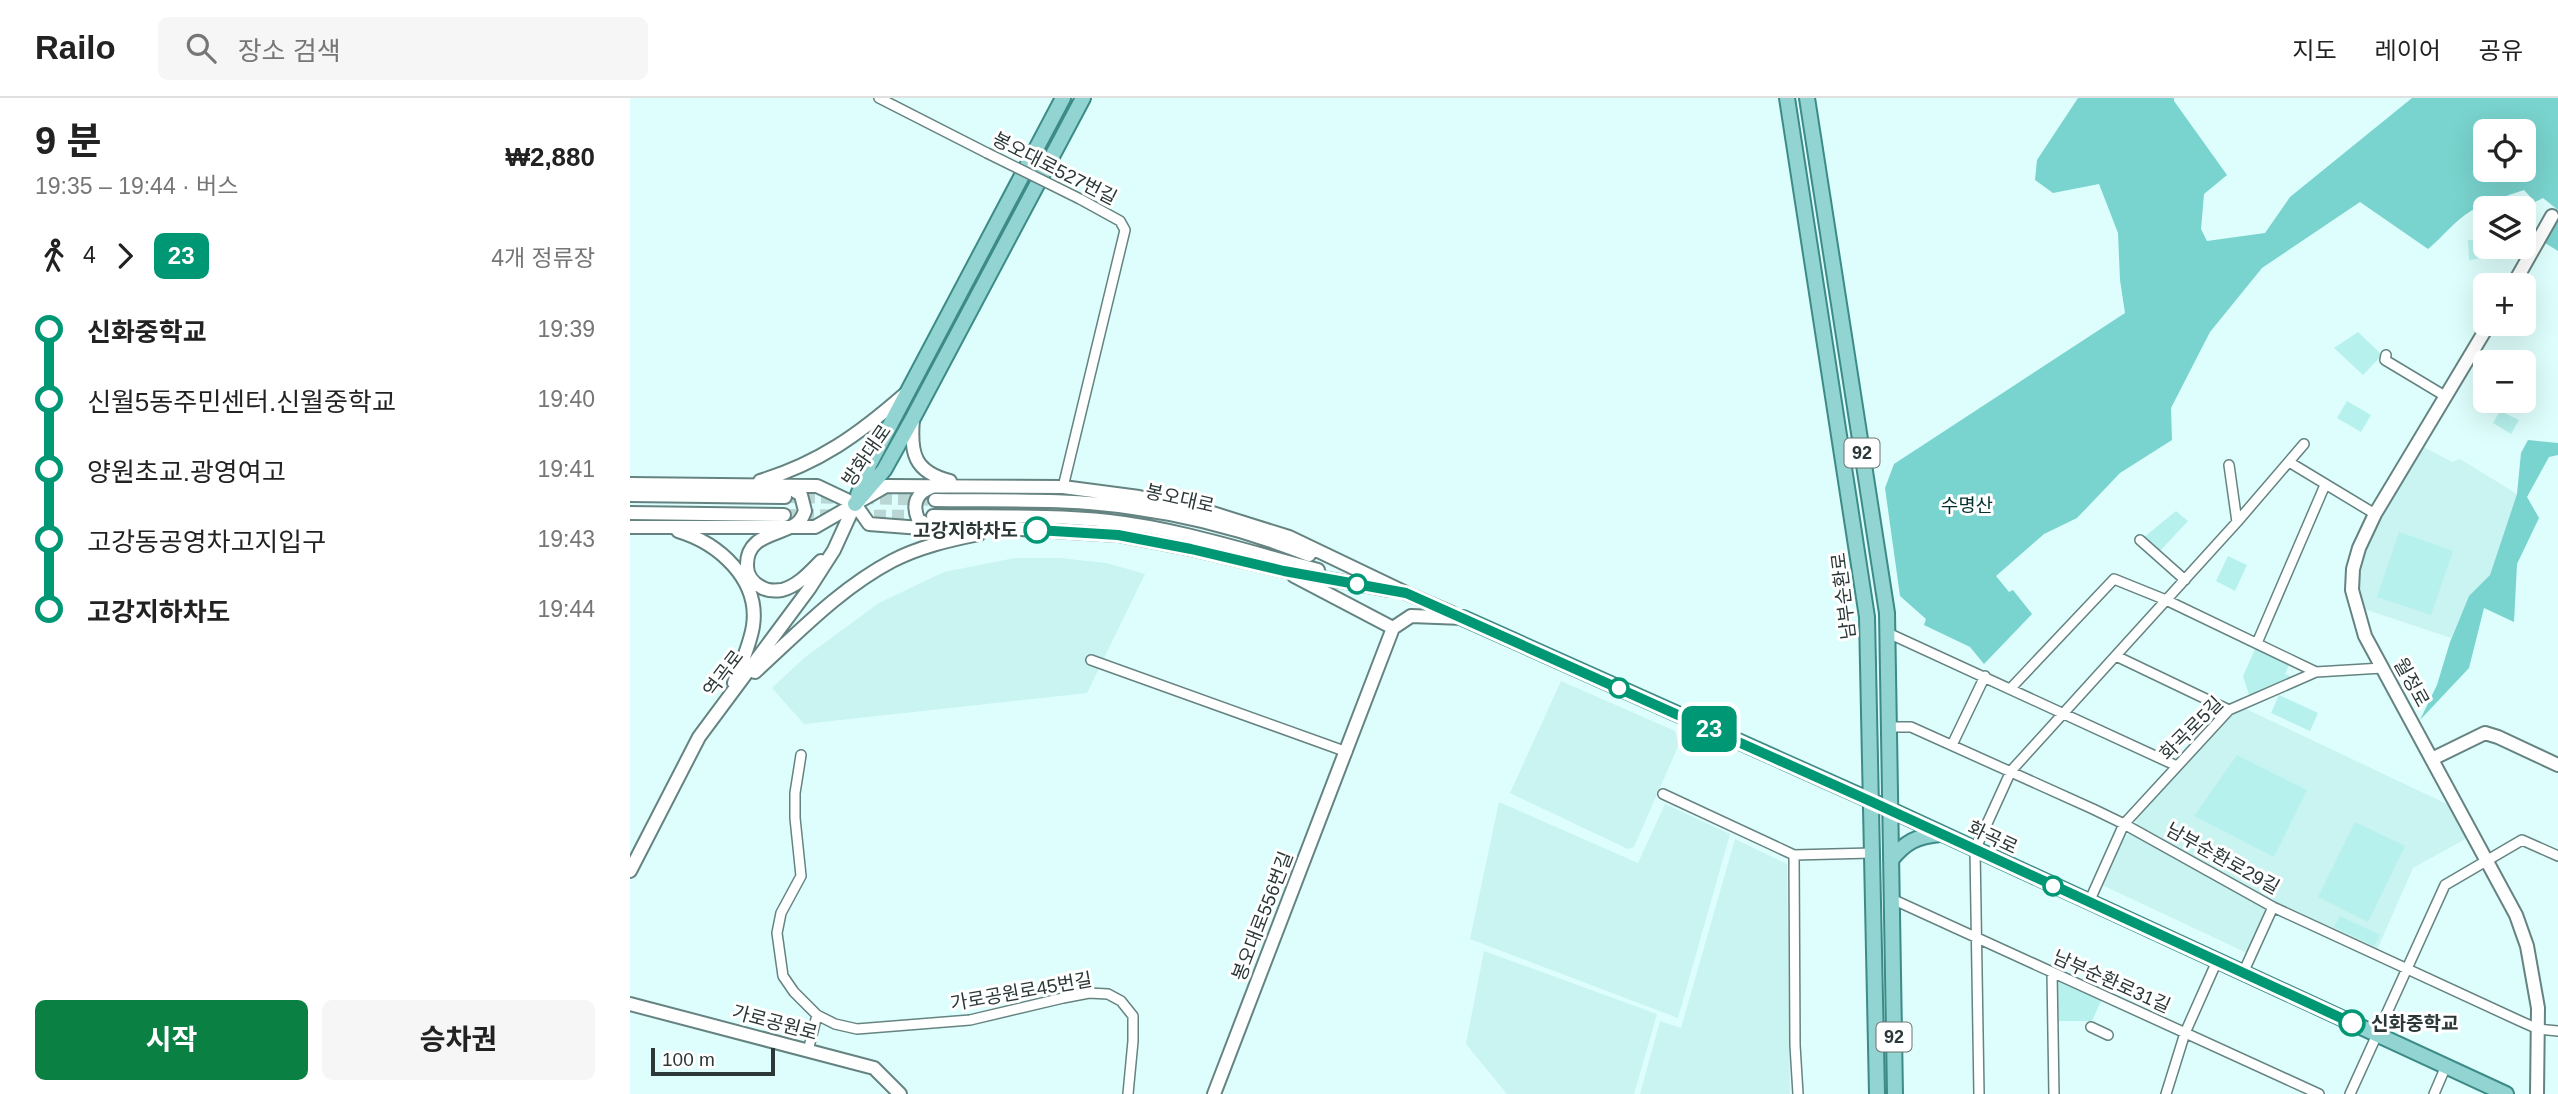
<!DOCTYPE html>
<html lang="ko">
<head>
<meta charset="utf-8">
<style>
  :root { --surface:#fff; --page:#f6f6f6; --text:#222; --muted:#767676; --line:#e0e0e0; --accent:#0b8043 }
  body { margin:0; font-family:Helvetica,"Noto Sans KR",sans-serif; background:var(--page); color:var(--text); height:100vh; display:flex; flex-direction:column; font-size:26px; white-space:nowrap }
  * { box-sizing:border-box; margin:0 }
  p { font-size:23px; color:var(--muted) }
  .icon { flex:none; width:38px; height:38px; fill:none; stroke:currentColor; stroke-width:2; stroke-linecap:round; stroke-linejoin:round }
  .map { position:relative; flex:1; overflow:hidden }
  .panel { display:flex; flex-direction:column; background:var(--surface); width:630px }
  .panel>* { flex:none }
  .badge { padding:0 14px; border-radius:10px; font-size:24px; line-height:46px }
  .buttons { position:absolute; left:1843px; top:21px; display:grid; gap:14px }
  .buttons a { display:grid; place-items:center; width:63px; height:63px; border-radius:10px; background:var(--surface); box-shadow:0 7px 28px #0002; font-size:35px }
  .scale { position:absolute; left:21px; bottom:18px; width:124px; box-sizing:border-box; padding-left:7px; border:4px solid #2b3837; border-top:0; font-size:19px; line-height:24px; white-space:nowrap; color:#2b3837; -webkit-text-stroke:5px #fff; paint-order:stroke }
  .map>.badge { position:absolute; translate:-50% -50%; box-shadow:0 0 0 4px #fff }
  .legs { display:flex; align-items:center; gap:10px; height:77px; padding:0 35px; font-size:23px }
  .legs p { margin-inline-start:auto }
  .head { display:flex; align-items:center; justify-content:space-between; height:119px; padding:0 35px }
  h1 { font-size:38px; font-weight:700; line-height:52px }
  .action { display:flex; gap:14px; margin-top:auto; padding:14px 35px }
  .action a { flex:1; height:80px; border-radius:10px; background:var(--accent); color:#fff; font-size:28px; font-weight:700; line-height:80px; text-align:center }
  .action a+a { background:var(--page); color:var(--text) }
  ul { padding:0 35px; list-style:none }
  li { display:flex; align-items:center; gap:24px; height:70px; font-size:26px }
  li i { display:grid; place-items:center; width:10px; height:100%; margin:0 9px; background:currentColor }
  li i::after { content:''; width:18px; height:18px; margin:-9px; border:5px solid; border-radius:50%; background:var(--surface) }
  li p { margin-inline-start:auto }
  li:first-child i { background:linear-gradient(#0000 50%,currentColor 0) }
  li:last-child i { background:linear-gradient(currentColor 50%,#0000 0) }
  header { display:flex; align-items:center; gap:42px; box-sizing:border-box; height:98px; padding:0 35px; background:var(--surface); border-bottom:2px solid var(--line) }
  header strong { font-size:33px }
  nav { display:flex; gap:38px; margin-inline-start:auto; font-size:24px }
  .search { width:490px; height:63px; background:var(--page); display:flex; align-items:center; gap:18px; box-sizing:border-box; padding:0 24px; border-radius:10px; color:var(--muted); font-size:26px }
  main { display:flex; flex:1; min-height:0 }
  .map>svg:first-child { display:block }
  .built { fill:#c9f4f1 }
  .green { fill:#b7f1ed }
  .forest { fill:#79d3ce; fill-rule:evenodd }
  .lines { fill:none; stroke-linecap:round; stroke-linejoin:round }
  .secondary-tunnel { stroke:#b9d6d5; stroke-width:12; stroke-dasharray:12 6; stroke-linecap:butt }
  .street-casing { stroke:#658381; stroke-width:12 }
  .secondary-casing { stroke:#658381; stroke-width:16 }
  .primary-casing { stroke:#3d8b87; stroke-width:18 }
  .street { stroke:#fff; stroke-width:9 }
  .secondary { stroke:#fff; stroke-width:12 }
  .primary { stroke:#91d4d1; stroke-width:14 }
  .street-bridge-casing { stroke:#658381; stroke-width:12; stroke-linecap:butt }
  .street-bridge { stroke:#fff; stroke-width:9 }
  .line-1-casing { stroke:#fff; stroke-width:16 }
  .line-1 { stroke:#009775; stroke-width:10 }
  .stop-1-dot { fill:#fff; stroke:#009775; stroke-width:3.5 }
  .labels { text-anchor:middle; stroke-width:6; stroke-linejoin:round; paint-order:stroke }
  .shield { fill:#fff; stroke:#6b7473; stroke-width:2 }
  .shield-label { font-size:18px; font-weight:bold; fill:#2b3837 }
  .street-label { font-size:19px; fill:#2b3837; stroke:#fff }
  .park-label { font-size:19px; fill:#02302e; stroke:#fff }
  .stop-label { font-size:19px; font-weight:bold; fill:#2b3837; stroke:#fff; text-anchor:end }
</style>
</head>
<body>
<header>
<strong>Railo</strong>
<div class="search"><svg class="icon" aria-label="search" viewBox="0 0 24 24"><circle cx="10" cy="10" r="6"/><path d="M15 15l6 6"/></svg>장소 검색</div>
<nav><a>지도</a><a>레이어</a><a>공유</a></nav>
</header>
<main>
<section class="panel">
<div class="head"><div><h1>9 분</h1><p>19:35 – 19:44 · 버스</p></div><b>₩2,880</b></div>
<div class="legs"><svg class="icon" aria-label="walk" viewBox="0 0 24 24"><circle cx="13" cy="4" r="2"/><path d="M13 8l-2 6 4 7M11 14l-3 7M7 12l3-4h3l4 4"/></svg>4<svg class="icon" aria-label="forward" viewBox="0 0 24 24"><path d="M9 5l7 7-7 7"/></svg><b class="badge" style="background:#009775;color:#fff">23</b><p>4개 정류장</p></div>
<ul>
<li><i style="color:#009775"></i><b>신화중학교</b><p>19:39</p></li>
<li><i style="color:#009775"></i><span>신월5동주민센터.신월중학교</span><p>19:40</p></li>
<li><i style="color:#009775"></i><span>양원초교.광영여고</span><p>19:41</p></li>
<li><i style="color:#009775"></i><span>고강동공영차고지입구</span><p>19:43</p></li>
<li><i style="color:#009775"></i><b>고강지하차도</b><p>19:44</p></li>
</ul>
<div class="action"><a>시작</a><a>승차권</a></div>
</section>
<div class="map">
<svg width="1928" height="996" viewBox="0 0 1928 996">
  <rect width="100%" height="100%" fill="#ddfefc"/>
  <path class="built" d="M1794 349 1822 364 1830 361 1887 396 1860 477 1839 498 1821 540 1734 511 1729 496 1730 469 1742 435Z
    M385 460H430L476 465 515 476 457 595 174 626 142 590 174 560 249 505 314 474Z
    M931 583 1045 633 1049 646 1004 749 998 751 880 695Z
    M1614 610 1819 707 1837 740 1783 770 1747 852 1639 801 1507 727 1506 721 1600 616Z
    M869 704 1008 765 1035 706 1100 736 1048 920 840 841Z
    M1501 736 1637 811 1617 855 1470 786 1492 738Z
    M1105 741 1157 766 1160 996H1010L1030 923 1051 930Z
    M854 853 1027 916 1004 996H877L836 946Z"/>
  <path class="green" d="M1838 142H1845L1858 150C1856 160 1847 161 1839 162Z
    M1728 234 1752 257 1733 277 1704 250Z
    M1717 303 1741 317 1731 334 1707 320Z
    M1870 313 1889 322 1881 336 1863 325Z
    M1546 413 1558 423 1529 454 1513 440Z
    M1769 434 1823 453 1801 517 1747 499Z
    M1598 458 1617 467 1605 493 1586 483Z
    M1626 549 1660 565 1655 576 1664 580 1619 597 1613 578Z
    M1649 597 1688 615 1680 633 1641 615Z
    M1577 608 1588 614 1572 632 1567 629Z
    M1607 657 1677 692 1644 759 1564 718Z
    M1725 724 1775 748 1738 824 1688 799Z
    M1710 818 1750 837 1744 848 1704 829Z
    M1426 880 1472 901 1462 923H1426Z"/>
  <path class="forest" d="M1448 0H1544V3L1597 77 1574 96 1571 131 1577 143 1635 135 1660 99 1782 0H1928V112L1913 100 1905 104 1894 92C1876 98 1857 104 1841 113 1824 123 1813 139 1798 151L1730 104 1632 170 1580 234 1541 310 1542 342 1490 375 1447 420 1414 436 1366 478 1379 494 1383 492 1402 516 1354 566 1340 549 1294 527 1296 521 1270 498 1255 390 1264 366 1495 215 1490 182 1488 135 1469 86 1423 95 1405 82 1407 62ZM1894 33V72H1855V33Z
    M1928 120V153L1915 145Z
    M1898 342 1928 345V357L1919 359 1897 399 1909 420 1887 466 1884 524 1854 510 1839 570 1790 622 1807 587 1820 544 1839 498 1860 477 1887 396 1891 355Z"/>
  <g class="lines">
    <path class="secondary-tunnel" d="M155 399 213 400
      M232 400 305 402
      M154 417 297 418"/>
    <g class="street-casing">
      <path id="street" d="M249 0 357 55
        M1756 257 1755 262 1815 298
        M1659 364 1745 416
        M1599 367 1607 424
        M433 389 495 132 490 123 450 101
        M1510 442 1555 482
        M1258 535 1547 668
        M1627 545 1695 387
        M1486 558 1599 612
        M461 562 717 654
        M1381 590 1484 481 1536 502 1686 574
        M1259 629H1281L1463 711 1494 726 1643 809 1890 923 1908 931 1928 933
        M1322 647 1355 578
        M171 657 165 695V720L171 778 151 815 147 835 153 878 164 894 187 917 205 926 227 931 340 922 433 900 459 895 478 896 491 903 503 918V943L498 996
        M1033 696 1164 757 1241 755
        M1164 757 1165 947 1168 996
        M1262 801 1689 996
        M1459 804 1494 726 1599 612 1686 574 1752 570
        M1422 874 1424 996
        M1613 875 1643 809
        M1461 929 1478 937
        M178 953 187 917
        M1349 996 1345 752 1381 673 1607 424 1674 346
        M1536 996 1555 935 1587 863
        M1720 996 1815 787 1892 742 1928 758
        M1804 996 1816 968"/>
    </g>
    <g class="secondary-casing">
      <path id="secondary" d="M1883 187 1922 118
        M1859 226 1745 416 1729 450 1723 471 1722 492 1735 538 1886 817 1897 848 1908 910 1907 996
        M283 321C280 355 284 374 320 383
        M130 383C189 365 228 337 275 296
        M0 386 187 388 225 406 239 426 304 431 376 430 488 437 561 451 655 473 759 492
        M158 389 171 397 175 413C173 418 171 423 166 426 147 438 116 437 117 468 117 477 123 485 131 489 137 493 145 493 152 492 168 488 180 474 191 463
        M0 397 155 399
        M305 402C371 403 438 400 503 410 562 418 624 435 679 457
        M0 415 154 417
        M303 418C362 419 421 417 479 423 550 431 619 454 688 472
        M0 429H185L256 388 433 389 509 399 576 413 659 439 776 495
        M300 429 288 421C282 406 286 395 302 389
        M48 433C88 445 130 481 123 528 120 547 111 566 104 585
        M664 478 763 530
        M771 493 822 515
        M125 574C168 535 209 491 262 463 289 449 319 442 349 436
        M1802 661 1855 635 1868 639 1928 667
        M0 773 69 639 179 491 204 452 225 406
        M0 906 244 970 270 996
        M584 996 763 530 781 518 833 520"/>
    </g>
    <g class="primary-casing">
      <path id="primary" d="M1157 0 1237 519 1247 996
        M1177 0 1257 515 1265 996
        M228 397 239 367 433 0
        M225 406 254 372 283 320 453 0
        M833 520 1235 700 1876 996
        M1261 762C1275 744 1287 738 1310 736"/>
    </g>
    <use href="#street" class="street"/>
    <use href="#secondary" class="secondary"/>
    <use href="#primary" class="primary"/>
    <g class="street-bridge-casing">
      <path id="street-bridge" d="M357 55 450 101"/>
    </g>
    <use href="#street-bridge" class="street-bridge"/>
  </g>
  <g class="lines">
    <g class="line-1-casing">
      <path id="line-1" d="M407 432 488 437 561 451 654 473 776 495 1240 703 1722 925"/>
    </g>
    <use href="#line-1" class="line-1"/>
  </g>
  <g class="stop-1-dot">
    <circle cx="407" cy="432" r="12"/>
    <circle cx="727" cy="486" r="9"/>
    <circle cx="989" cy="590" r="9"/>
    <circle cx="1423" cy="788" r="9"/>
    <circle cx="1722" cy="925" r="12"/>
  </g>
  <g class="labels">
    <g class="shield">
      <rect x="1214.5" y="340.5" width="35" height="29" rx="5"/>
      <rect x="1246.5" y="924.5" width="35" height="29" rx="5"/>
    </g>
    <g class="shield-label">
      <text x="1232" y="361">92</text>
      <text x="1264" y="945">92</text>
    </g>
    <g class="street-label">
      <text transform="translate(425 70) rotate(27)" y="7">봉오대로527번길</text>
      <text transform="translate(236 357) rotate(-55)" y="7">방화대로</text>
      <text transform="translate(550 400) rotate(13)" y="7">봉오대로</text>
      <text transform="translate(1213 498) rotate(-97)" y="7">남부순환로</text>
      <text transform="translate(93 575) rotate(-53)" y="7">역곡로</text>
      <text transform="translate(1782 584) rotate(61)" y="7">월정로</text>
      <text transform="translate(1561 630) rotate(-45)" y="7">화곡로5길</text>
      <text transform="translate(1363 739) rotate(25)" y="7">화곡로</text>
      <text transform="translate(1593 760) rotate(29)" y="7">남부순환로29길</text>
      <text transform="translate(632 818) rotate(-69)" y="7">봉오대로556번길</text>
      <text transform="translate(1482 883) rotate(24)" y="7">남부순환로31길</text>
      <text transform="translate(391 893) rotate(-10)" y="7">가로공원로45번길</text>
      <text transform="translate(145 924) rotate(15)" y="7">가로공원로</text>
    </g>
    <g class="park-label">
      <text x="1337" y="414">수명산</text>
    </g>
    <g class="stop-label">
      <text x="388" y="439">고강지하차도</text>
      <text x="1741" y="932" text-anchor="start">신화중학교</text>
    </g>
  </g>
</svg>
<div class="buttons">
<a><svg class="icon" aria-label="locate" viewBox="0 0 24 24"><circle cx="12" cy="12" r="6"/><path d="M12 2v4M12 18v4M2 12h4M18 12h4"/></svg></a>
<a><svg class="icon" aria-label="layers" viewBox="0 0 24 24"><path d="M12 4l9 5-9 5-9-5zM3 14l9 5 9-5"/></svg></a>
<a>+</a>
<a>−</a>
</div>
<div class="scale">100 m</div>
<b class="badge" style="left:1079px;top:631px;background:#009775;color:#fff">23</b>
</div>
</main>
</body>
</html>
